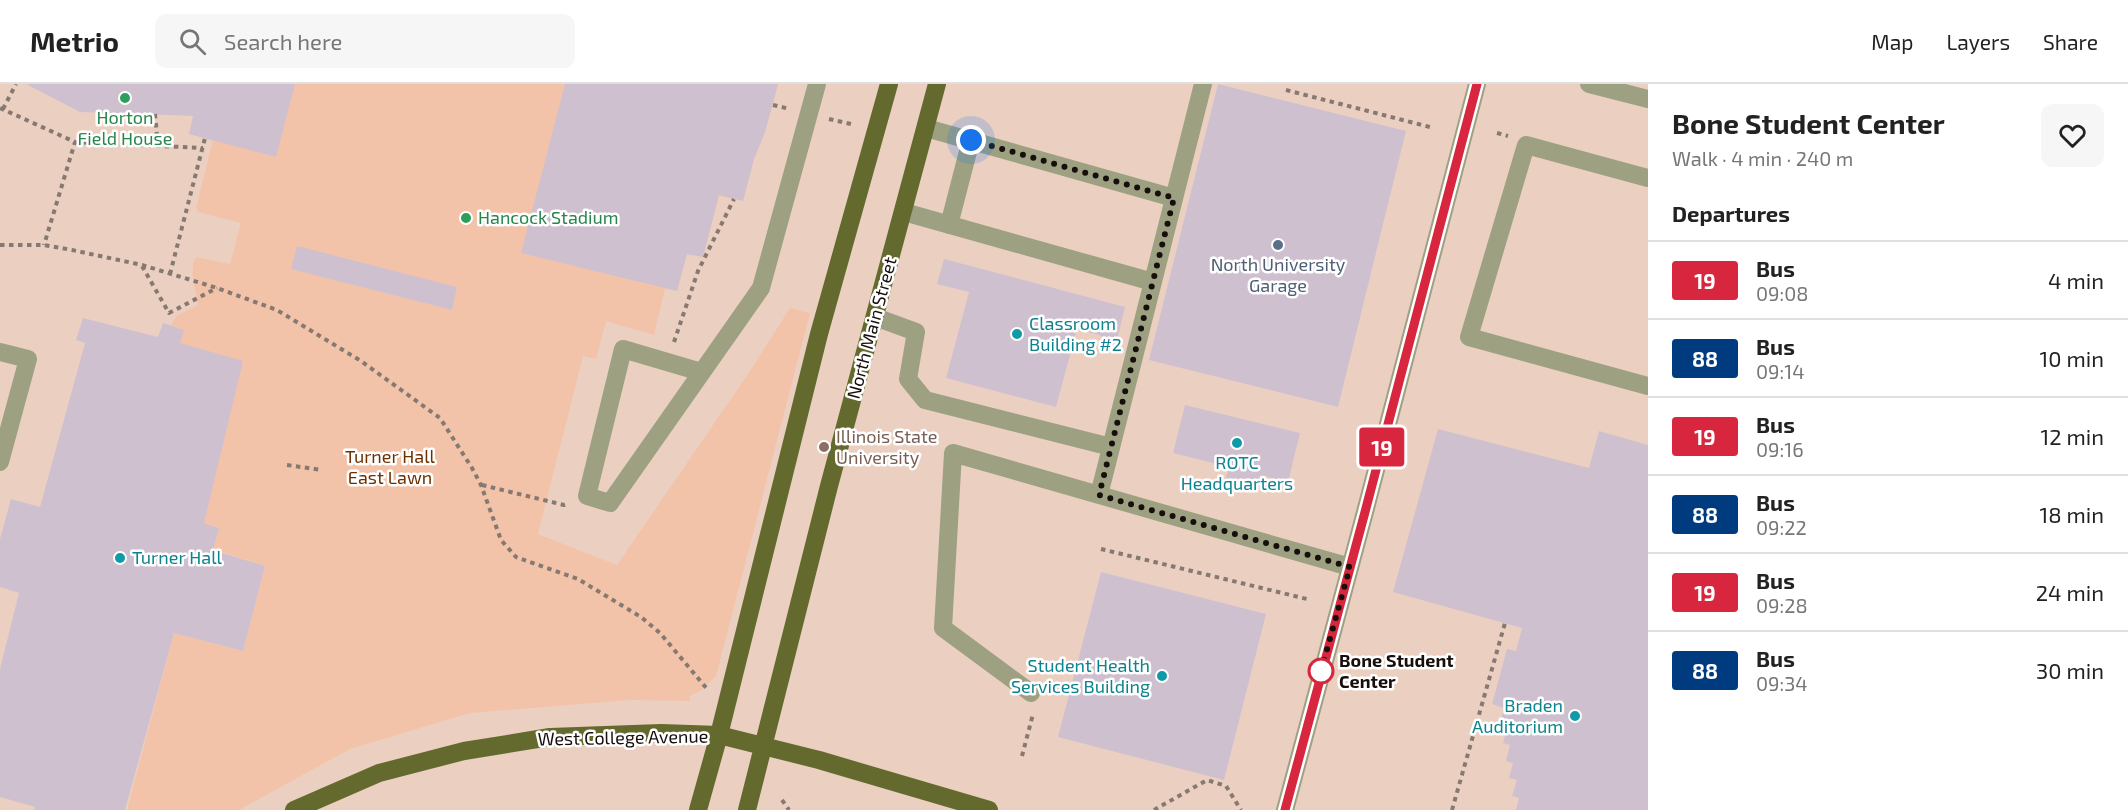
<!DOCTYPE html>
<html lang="en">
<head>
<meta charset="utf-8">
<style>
  :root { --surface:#fff; --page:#f6f6f6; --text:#222; --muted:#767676; --line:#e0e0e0 }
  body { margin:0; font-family:"Exo 2",sans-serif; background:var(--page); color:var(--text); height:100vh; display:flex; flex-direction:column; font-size:22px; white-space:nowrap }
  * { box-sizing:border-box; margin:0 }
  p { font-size:20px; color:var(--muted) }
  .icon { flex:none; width:33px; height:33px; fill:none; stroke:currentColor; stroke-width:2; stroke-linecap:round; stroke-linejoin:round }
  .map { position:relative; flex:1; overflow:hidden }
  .drawer { display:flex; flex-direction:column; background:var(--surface); width:480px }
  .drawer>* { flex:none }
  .badge { padding:0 12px; border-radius:4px; font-size:21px; line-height:39px }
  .you { position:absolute; width:30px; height:30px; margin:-15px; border:4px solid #fff; border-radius:50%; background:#1a73e8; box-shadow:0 0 0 9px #1a73e833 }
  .map>.badge { position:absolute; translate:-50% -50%; box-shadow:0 0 0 3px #fff }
  h2 { padding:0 24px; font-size:22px; line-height:54px }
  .round { display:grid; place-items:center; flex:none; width:63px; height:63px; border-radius:12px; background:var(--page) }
  .head { display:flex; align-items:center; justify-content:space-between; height:102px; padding:0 24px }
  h1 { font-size:28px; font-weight:700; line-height:45px }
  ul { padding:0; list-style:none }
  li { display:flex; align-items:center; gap:18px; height:78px; padding:0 24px; border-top:2px solid var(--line) }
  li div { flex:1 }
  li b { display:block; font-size:22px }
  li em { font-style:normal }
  li .badge { min-width:66px; font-weight:700; text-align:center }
  header { display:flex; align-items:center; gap:36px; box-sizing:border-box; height:84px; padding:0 30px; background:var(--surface); border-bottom:2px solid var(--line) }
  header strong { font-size:28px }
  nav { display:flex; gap:33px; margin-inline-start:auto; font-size:21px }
  .search { width:420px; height:54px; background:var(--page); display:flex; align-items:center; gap:15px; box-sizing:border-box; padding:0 21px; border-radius:12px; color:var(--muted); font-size:22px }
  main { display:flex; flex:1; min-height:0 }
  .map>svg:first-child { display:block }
  .built { fill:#ebd0c2 }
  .green { fill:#f2c3a9 }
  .building { fill:#cfc0cf }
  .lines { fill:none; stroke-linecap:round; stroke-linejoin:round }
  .path { stroke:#867972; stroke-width:4; stroke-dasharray:4.5 4.5; stroke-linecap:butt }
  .minor { stroke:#9da182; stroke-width:18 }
  .major { stroke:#646a2e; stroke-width:18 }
  .line-casing { stroke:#fff; stroke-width:14 }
  .line { stroke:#d7263d; stroke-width:9 }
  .walk { stroke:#160f0c; stroke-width:6; stroke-dasharray:0 10.8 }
  .leisure-dot { fill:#2e9e5b; stroke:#fff; stroke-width:2 }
  .service-dot { fill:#5c6f8a; stroke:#fff; stroke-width:2 }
  .culture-dot { fill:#0f9aa8; stroke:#fff; stroke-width:2 }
  .education-dot { fill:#8d6e63; stroke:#fff; stroke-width:2 }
  .stop-dot { fill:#fff; stroke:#d7263d; stroke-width:3 }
  .labels { text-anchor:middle; stroke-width:5; stroke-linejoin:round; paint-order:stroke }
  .leisure-label { font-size:18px; fill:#27864d; stroke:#fff }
  .service-label { font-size:18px; fill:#4e5e75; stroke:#fff }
  .culture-label { font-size:18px; fill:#0d838f; stroke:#fff; text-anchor:start }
  .street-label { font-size:18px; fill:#160f0c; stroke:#fff }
  .education-label { font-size:18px; fill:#785e54; stroke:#fff; text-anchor:start }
  .park-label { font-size:18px; fill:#6d3000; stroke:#fff }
  .stop-label { font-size:18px; font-weight:bold; fill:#160f0c; stroke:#fff; text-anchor:start }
</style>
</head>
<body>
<header>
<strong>Metrio</strong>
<div class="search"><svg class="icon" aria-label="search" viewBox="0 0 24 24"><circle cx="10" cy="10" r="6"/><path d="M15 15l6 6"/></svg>Search here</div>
<nav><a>Map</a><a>Layers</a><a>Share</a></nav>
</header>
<main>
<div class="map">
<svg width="1648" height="726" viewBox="0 0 1648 726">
  <rect width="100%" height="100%" fill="#f1ded3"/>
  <path class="built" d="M0 0H1648V726H0Z"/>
  <path class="green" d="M201 0H778L765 48 754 75 743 117 719 112 703 173 687 170 677 207 665 204 654 251 606 237 596 275 583 272 538 450 617 481 750 287 790 224 810 229 716 592 700 607 689 612 690 617 631 616 470 629 350 665 239 726H127L174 549 243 567 265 482 213 465 219 444 204 439 180 259 182 251 181 245 171 242 176 232 198 221C196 207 188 186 196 173L230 180 241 139 198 128 196 124 213 56 189 50Z"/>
  <path class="building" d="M26 0H295L276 73 189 50 193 32 80 28Z
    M565 0H778L765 48 754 75 743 117 719 111 703 173 687 170 677 207 521 169Z
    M1218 0 1406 47 1338 323 1149 276Z
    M297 162 457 203 452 226 291 185Z
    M944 175 1125 223 1117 256 1077 245 1056 323 946 294 969 208 937 200Z
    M83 234 158 253 163 239 184 246 180 259 243 277 204 439 219 444 213 466 265 482 243 567 174 549 125 726H34L35 723 0 713V585L19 509 0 503V455L11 415 40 423 85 259 76 256Z
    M1185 321 1300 349 1288 398 1260 391 1256 406 1225 397 1229 383 1173 369Z
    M1438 345 1589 384 1599 347 1648 361V726H1516L1519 714 1512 712 1517 696 1509 694 1513 679 1506 677 1510 661 1503 659 1508 642 1500 640 1504 624 1492 620 1507 565 1516 567 1522 544 1393 508Z
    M1101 488 1266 530 1224 696 1058 653Z"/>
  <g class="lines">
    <path class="path" d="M1286 6 1430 43
      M773 21 790 25
      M0 24 75 58 44 161
      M3 25 16 0
      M155 30 158 61
      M829 35 855 41
      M1497 49 1508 52
      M75 58 203 64
      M0 161H44L72 166 142 181 217 204 277 226 361 277 440 334 472 384 481 401 501 456 516 473 578 495 641 533 660 549 708 606
      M142 182 169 229 217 204
      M170 190 205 54
      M674 258 698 187 734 115
      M287 381 322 386
      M482 401 564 421 568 420
      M1101 465 1307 515
      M1022 672 1033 630
      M782 716 789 726
      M1154 726 1207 696 1226 702 1241 726
      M1452 726 1505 539"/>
    <path class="minor" d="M1589 0 1648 15
      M926 44 1174 114
      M1648 94 1526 61 1469 253 1648 302
      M904 128 1153 198
      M949 141 971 56
      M875 233 916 248 908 295 925 316 1111 363
      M0 268 28 275 0 378
      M701 288 623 265 587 412 610 419 761 204 817 0
      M1099 411 1203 0
      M1031 609 943 544 953 369 1350 483
      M1285 726 1365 428 1477 0"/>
    <path class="major" d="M294 726 379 689 464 667 550 653 661 649 719 651 819 676 989 726
      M698 726 719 651 819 250 889 0
      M747 726 829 402 937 0"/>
  </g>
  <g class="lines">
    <g class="line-casing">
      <path id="line" d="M1285 726 1365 428 1477 0"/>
    </g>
    <use href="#line" class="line"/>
    <path class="walk" d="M971 56 1174 114 1099 411 1350 483 1321 587"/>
  </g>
  <g class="leisure-dot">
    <circle cx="125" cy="14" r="6"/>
    <circle cx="466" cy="134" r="6"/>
  </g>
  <circle class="service-dot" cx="1278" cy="161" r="6"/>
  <g class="culture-dot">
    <circle cx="1017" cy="250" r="6"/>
    <circle cx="1237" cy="359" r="6"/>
    <circle cx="120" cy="474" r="6"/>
    <circle cx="1162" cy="592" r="6"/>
    <circle cx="1575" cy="632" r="6"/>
  </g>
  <circle class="education-dot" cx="824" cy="363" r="6"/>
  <circle class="stop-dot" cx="1321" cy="587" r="12"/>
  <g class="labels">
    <g class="leisure-label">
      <text x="125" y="40">Horton<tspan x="125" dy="21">Field House</tspan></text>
      <text x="478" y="140" text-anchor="start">Hancock Stadium</text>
    </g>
    <g class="service-label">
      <text x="1278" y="187">North University<tspan x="1278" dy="21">Garage</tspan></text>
    </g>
    <g class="culture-label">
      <text x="1029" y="246">Classroom<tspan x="1029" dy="21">Building #2</tspan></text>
      <text x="1237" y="385" text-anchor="middle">ROTC<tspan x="1237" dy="21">Headquarters</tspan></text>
      <text x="132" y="480">Turner Hall</text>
      <text x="1150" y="588" text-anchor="end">Student Health<tspan x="1150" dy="21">Services Building</tspan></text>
      <text x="1563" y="628" text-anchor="end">Braden<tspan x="1563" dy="21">Auditorium</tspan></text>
    </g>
    <g class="street-label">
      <text transform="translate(872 244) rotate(-75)" y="6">North Main Street</text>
      <text transform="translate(623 654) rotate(-1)" y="6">West College Avenue</text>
    </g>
    <g class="education-label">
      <text x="836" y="359">Illinois State<tspan x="836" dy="21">University</tspan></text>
    </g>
    <g class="park-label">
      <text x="390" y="379">Turner Hall<tspan x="390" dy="21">East Lawn</tspan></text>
    </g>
    <g class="stop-label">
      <text x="1339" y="583">Bone Student<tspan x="1339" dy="21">Center</tspan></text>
    </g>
  </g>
</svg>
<div class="you" style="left:971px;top:56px"></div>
<b class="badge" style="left:1382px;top:363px;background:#d7263d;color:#fff">19</b>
</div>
<section class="drawer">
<div class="head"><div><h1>Bone Student Center</h1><p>Walk · 4 min · 240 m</p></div><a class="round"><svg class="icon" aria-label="heart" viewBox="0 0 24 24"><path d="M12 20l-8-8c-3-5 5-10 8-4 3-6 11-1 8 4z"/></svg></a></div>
<h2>Departures</h2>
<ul>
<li><span class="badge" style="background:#d7263d;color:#fff">19</span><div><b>Bus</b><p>09:08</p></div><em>4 min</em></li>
<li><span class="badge" style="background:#003b80;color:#fff">88</span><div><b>Bus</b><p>09:14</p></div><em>10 min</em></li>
<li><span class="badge" style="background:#d7263d;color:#fff">19</span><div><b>Bus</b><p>09:16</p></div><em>12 min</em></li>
<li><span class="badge" style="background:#003b80;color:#fff">88</span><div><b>Bus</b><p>09:22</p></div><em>18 min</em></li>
<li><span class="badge" style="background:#d7263d;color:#fff">19</span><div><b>Bus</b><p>09:28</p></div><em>24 min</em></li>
<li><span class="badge" style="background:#003b80;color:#fff">88</span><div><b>Bus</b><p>09:34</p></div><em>30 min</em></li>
</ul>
</section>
</main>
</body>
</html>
